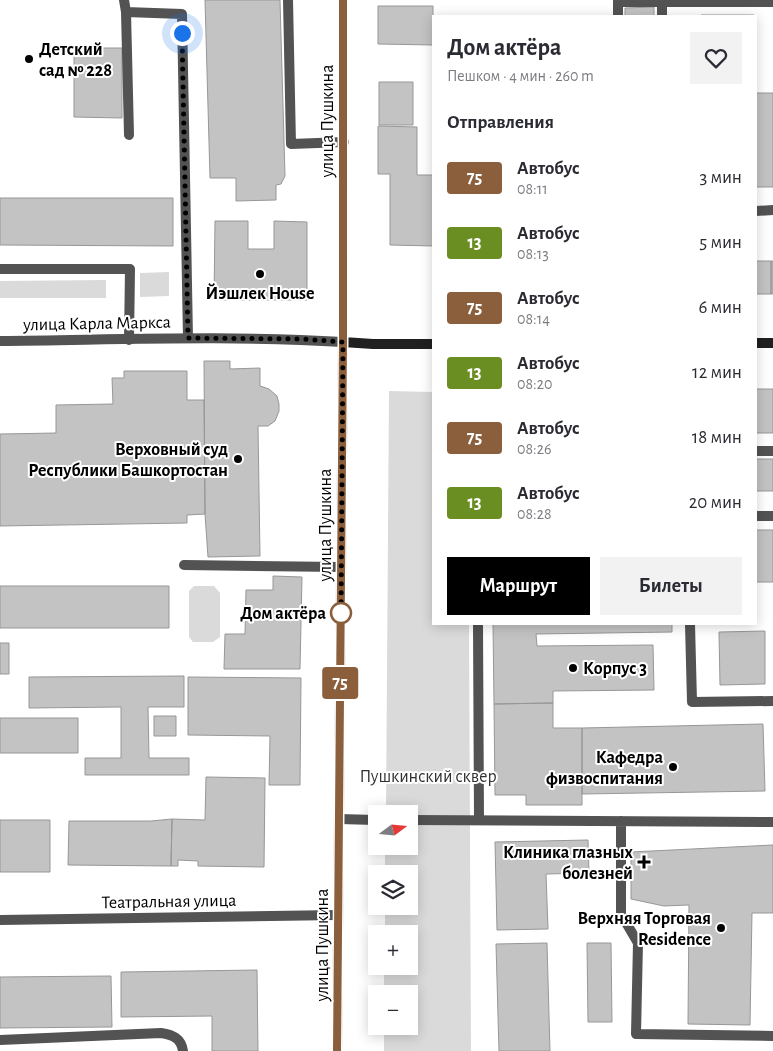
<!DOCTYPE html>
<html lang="ru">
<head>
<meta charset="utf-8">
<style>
  :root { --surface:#fff; --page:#f2f2f3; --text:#2b2b33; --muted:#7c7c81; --accent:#000 }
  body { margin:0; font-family:"Alegreya Sans",sans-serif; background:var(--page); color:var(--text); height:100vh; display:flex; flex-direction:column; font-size:19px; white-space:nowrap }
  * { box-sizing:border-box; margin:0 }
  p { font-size:16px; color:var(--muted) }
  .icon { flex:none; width:28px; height:28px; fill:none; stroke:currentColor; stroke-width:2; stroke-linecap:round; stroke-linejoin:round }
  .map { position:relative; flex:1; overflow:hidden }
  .side { position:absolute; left:432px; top:15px; width:325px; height:610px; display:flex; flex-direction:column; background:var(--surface); border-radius:0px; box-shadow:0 2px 12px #0003 }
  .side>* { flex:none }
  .badge { padding:0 10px; border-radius:4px; font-size:18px; line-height:32px }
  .needle { width:32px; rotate:74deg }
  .fabs { position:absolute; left:368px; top:805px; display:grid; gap:10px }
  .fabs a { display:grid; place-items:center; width:50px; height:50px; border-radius:0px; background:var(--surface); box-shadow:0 2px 12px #0003; font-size:25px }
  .you { position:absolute; width:25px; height:25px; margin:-12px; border:4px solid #fff; border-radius:50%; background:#1a73e8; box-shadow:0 0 0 8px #1a73e833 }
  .map>.badge { position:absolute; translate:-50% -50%; box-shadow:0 0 0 2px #fff }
  h2 { padding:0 15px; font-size:19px; line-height:45px }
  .round { display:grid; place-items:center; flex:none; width:52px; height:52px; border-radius:0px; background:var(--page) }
  .headline { display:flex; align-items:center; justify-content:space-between; height:85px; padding:0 15px }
  h1 { font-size:24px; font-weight:600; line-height:38px }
  .cta { display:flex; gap:10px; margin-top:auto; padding:10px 15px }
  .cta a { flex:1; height:58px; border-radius:0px; background:var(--accent); color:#fff; font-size:20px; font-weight:600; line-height:58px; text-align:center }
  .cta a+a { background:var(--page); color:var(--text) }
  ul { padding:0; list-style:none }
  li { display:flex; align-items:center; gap:15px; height:65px; padding:0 15px }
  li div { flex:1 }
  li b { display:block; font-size:19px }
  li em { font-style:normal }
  li .badge { min-width:55px; font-weight:700; text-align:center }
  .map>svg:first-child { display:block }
  .green { fill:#dadada }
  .building { fill:#c3c3c3; stroke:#979797 }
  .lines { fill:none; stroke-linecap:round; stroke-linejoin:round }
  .service { stroke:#535353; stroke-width:10 }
  .minor { stroke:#535353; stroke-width:10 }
  .tertiary { stroke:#535353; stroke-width:10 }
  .secondary { stroke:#202020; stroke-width:10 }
  .line-casing { stroke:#fff; stroke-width:11 }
  .line { stroke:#8b5e3c; stroke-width:8 }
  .walk { stroke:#000; stroke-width:5; stroke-dasharray:0 9 }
  .poi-dot { fill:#000; stroke:#fff; stroke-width:2 }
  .stop-dot { fill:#fff; stroke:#8b5e3c; stroke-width:2.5 }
  .labels { text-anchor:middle; stroke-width:4; stroke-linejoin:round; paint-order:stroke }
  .poi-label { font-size:18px; font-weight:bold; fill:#000; stroke:#fff; text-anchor:end }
  .street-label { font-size:18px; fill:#000; stroke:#fff }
  .stop-label { font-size:18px; font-weight:bold; fill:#000; stroke:#fff; text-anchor:end }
  .park-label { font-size:18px; fill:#313131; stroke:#fff }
</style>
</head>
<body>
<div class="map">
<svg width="773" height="1051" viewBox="0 0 773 1051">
  <rect width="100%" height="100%" fill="#fff"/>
  <path class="green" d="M169 272V296L140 297V273Z
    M106 280V298H0V281Z
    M389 391 434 392V624H469L471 1051H384V1026H409V994H384V966H409V934H385V906H409V874H385V846H409V814H386Z
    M194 586H214L220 593V637L213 642H193L189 637V591Z"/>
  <path class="building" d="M205 0H280L285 176 281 184 276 185V200L236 201V178H210Z
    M378 6H433V45L378 44Z
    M654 7V16H625V8Z
    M701 15H754V16H701Z
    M74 48H122V118L74 117Z
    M379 82H413V125H379Z
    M756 93H773V187H756Z
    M378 126 417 127V175H434V246L390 245V174H378Z
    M0 198H173V246L0 245Z
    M215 221H248V249H274V221L307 222V300H214Z
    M756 261H771V294H756Z
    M771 261H773V294H771Z
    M204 361H230V369L260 368V386L269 389 277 396 279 404V411L275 421 268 426H258L260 556 208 557 205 514Z
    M124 371H187V400H204L205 514 187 515V523L0 526V434L56 433V405L113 404 112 378H124Z
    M756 389H773V433H756Z
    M756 459H773V491H756Z
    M756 530H773V582H756Z
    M273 576 302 577 300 669H224L225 634H245L246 590H273Z
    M0 586H169V628H0Z
    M493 624H672V632L536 634 537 646 653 645 654 690 553 691V703L494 704Z
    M765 631V684L720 685 719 632Z
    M0 643H9V674H0Z
    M184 676V707H148L149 758H189V775H85V758H121V707L29 708V677Z
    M188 677 301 678 300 785H269L270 736 188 735Z
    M553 703V728H582V805H526V795H495L494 704Z
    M154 716H176V736H154Z
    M0 718H78V753H0Z
    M763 724 765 791 582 794V728Z
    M206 777 265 778 264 867 198 866V861L178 860V866H171L172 819 205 820Z
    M172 819 171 866 68 865 69 821H151Z
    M0 820H50V872H0Z
    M588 840 589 873 546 874 548 929 497 930 495 842Z
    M773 845V913H752L750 1025 688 1024 689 905 664 906 631 899V852Z
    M547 943 550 1051H499L496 944Z
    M587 943H611L612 1022H588Z
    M257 970 258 1051H212V1016L121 1017V972Z
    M111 976 112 1027 0 1028V977Z"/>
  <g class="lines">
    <path class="service" d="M124 0 126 12 182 14 188 338
      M288 0 291 144 344 142
      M618 0V2H662
      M618 2V16
      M126 12 129 135
      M662 16V2H773
      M756 211 773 210
      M0 269H130L129 340
      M756 451H773
      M756 516H773
      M184 565 341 567
      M478 624 479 820
      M690 624 692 702 773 701
      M339 819 376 820
      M409 820 773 822
      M621 821V914L638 943 636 1034 773 1036
      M0 1040 161 1033C173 1035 181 1038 183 1051"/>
    <path class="minor" d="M0 920 338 915"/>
    <path class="tertiary" d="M0 341C114 340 229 335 343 342"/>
    <path class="secondary" d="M343 342 373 344H434
      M756 343H773
      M337 1051 343 342V0"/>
  </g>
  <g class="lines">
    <g class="line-casing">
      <path id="line" d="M337 1051 343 342V0"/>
    </g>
    <use href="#line" class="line"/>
    <path class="walk" d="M182 33 188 338 303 339 343 342 341 613"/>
  </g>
  <g class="poi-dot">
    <circle cx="29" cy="59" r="5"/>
    <circle cx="260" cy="274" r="5"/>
    <circle cx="238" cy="459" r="5"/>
    <circle cx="573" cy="668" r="5"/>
    <circle cx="673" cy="767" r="5"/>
    <path d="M641.5 854.5h5v5h5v5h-5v5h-5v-5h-5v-5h5z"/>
    <circle cx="721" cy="928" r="5"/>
  </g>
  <circle class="stop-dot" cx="341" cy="613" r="10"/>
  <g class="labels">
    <g class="poi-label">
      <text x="39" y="55" text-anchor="start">Детский<tspan x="39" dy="21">сад № 228</tspan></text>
      <text x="260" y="299" text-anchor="middle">Йэшлек House</text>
      <text x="228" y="455">Верховный суд<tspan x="228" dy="21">Республики Башкортостан</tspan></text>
      <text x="583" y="674" text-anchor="start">Корпус 3</text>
      <text x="663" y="763">Кафедра<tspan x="663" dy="21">физвоспитания</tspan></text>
      <text x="633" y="858">Клиника глазных<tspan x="633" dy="21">болезней</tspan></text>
      <text x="711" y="924">Верхняя Торговая<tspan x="711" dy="21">Residence</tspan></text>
    </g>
    <g class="street-label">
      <text transform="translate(327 121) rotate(-90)" y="6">улица Пушкина</text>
      <text transform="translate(97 323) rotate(-1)" y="6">улица Карла Маркса</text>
      <text transform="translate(325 525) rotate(-90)" y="6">улица Пушкина</text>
      <text transform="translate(169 901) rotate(-1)" y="6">Театральная улица</text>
      <text transform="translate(322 945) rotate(-90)" y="6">улица Пушкина</text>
    </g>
    <g class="stop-label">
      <text x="326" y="619">Дом актёра</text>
    </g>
    <g class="park-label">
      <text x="428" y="782">Пушкинский сквер</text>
    </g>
  </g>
</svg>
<div class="fabs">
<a><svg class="needle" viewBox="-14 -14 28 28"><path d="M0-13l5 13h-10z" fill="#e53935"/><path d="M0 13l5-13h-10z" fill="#7c7c81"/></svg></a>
<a><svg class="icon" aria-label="layers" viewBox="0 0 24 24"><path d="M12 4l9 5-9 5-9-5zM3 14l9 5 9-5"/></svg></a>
<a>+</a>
<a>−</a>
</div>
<div class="you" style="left:182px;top:33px"></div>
<b class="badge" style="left:340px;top:683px;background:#8b5e3c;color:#fff">75</b>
<section class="side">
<div class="headline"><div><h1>Дом актёра</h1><p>Пешком · 4 мин · 260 m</p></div><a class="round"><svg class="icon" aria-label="heart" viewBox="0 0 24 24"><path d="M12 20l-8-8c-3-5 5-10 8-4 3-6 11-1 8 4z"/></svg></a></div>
<h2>Отправления</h2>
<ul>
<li><span class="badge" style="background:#8b5e3c;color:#fff">75</span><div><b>Автобус</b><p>08:11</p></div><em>3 мин</em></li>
<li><span class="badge" style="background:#6b8e23;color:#fff">13</span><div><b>Автобус</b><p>08:13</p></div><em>5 мин</em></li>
<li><span class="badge" style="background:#8b5e3c;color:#fff">75</span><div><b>Автобус</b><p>08:14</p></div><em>6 мин</em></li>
<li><span class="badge" style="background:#6b8e23;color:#fff">13</span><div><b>Автобус</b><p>08:20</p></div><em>12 мин</em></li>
<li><span class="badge" style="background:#8b5e3c;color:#fff">75</span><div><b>Автобус</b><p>08:26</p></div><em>18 мин</em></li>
<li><span class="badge" style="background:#6b8e23;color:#fff">13</span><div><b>Автобус</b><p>08:28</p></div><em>20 мин</em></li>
</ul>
<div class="cta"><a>Маршрут</a><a>Билеты</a></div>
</section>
</div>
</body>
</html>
